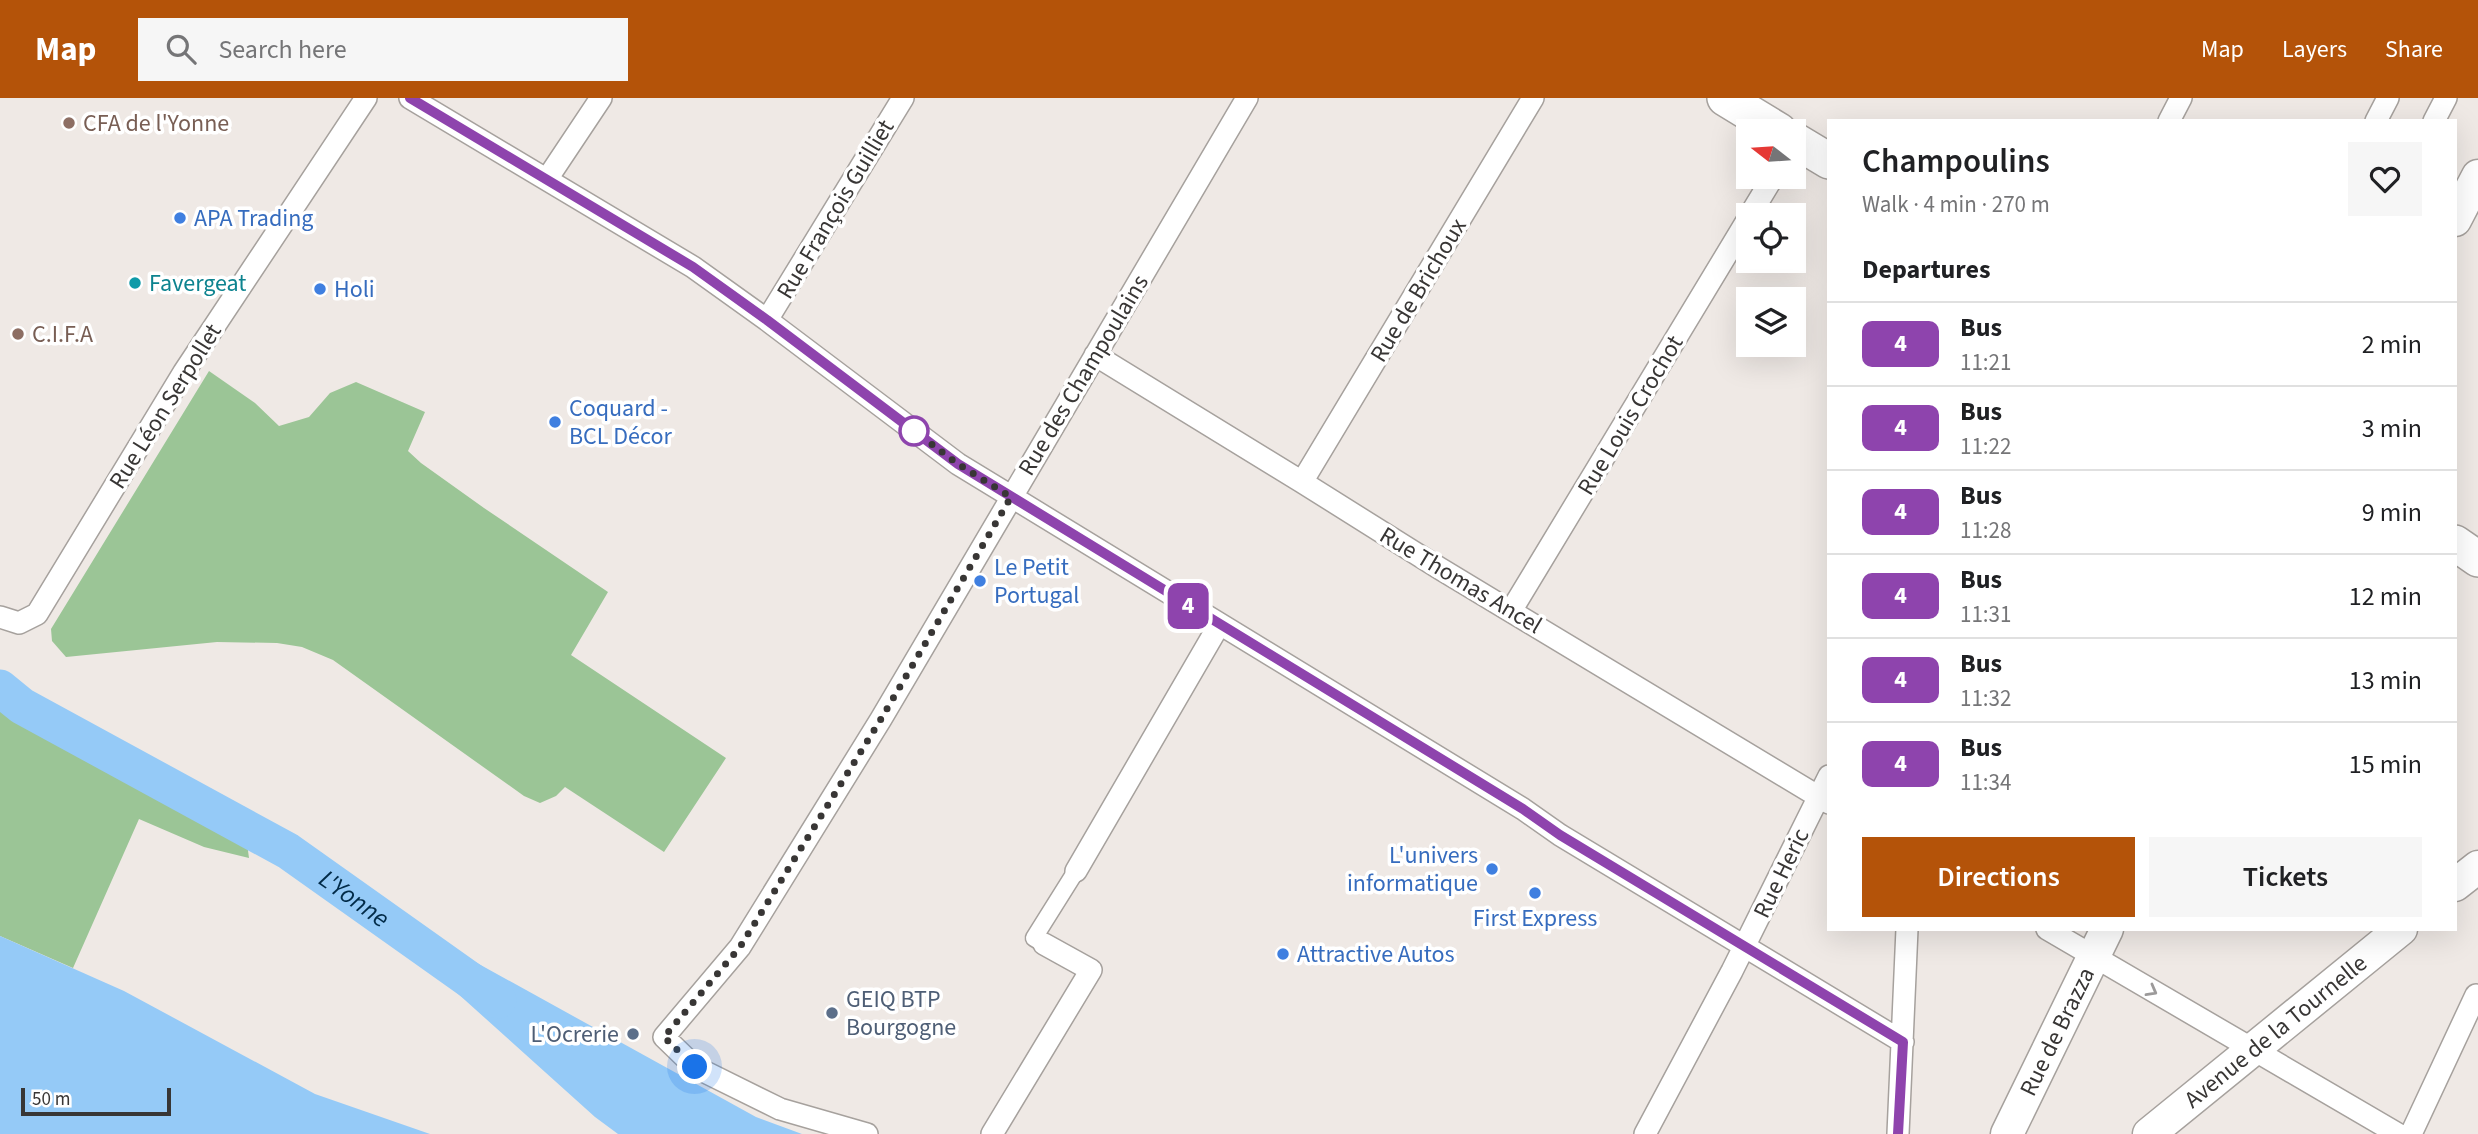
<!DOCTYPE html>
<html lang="en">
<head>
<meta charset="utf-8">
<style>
  :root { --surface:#fff; --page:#f6f6f6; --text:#202124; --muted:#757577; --line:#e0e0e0; --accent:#b45309 }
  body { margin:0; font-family:"Source Sans 3",sans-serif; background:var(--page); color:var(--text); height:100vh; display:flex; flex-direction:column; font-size:26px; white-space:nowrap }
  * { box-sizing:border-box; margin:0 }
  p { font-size:23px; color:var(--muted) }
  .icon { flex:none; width:38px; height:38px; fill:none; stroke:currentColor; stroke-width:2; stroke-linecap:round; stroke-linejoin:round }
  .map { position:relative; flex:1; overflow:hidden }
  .panel { position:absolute; left:1827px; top:21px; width:630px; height:812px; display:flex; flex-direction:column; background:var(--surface); border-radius:0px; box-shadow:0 7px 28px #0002 }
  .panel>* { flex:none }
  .badge { padding:0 14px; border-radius:10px; font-size:24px; line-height:46px }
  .needle { width:46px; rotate:287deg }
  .tools { position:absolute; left:1736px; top:21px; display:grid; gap:14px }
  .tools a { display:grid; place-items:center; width:70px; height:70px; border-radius:0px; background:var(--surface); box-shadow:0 7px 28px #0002; font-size:35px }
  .scale { position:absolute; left:21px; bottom:18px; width:150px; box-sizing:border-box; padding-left:7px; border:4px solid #383635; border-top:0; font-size:19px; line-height:24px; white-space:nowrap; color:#383635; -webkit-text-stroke:5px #fff; paint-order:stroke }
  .you { position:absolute; width:35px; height:35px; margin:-18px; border:5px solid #fff; border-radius:50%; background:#1a73e8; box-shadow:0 0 0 10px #1a73e833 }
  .map>.badge { position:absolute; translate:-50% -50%; box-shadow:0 0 0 4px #fff }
  h2 { padding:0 35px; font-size:26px; line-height:63px }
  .round { display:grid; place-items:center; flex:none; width:74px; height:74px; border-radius:0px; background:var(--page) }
  .head { display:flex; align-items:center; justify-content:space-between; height:119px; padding:0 35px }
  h1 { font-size:33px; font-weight:600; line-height:52px }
  .primary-button { display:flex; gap:14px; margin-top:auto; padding:14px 35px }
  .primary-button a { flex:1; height:80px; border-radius:0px; background:var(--accent); color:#fff; font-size:28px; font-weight:600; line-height:80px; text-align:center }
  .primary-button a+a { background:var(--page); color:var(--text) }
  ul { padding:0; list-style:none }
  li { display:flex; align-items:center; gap:21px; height:84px; padding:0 35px; border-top:2px solid var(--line) }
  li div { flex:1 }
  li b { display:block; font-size:26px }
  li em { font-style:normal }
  li .badge { min-width:77px; font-weight:700; text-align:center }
  header { display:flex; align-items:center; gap:42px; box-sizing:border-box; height:98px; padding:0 35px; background:var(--accent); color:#fff }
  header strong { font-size:33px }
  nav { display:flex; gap:38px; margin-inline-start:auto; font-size:24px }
  .search { width:490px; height:63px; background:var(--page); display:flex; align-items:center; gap:18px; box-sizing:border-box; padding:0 24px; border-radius:0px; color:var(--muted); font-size:26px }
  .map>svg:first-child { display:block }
  .green { fill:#9bc596 }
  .water { fill:#95caf7 }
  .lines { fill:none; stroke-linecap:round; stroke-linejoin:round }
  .river { stroke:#95caf7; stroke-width:37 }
  .pedestrian-casing { stroke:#a6a19d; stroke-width:19 }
  .minor-casing { stroke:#a6a19d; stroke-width:24 }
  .secondary-casing { stroke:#a6a19d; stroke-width:35 }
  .primary-casing { stroke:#a6a19d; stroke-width:38 }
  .pedestrian { stroke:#fff; stroke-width:16 }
  .minor { stroke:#fff; stroke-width:21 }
  .secondary { stroke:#fff; stroke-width:32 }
  .primary { stroke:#fff; stroke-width:35 }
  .oneway { stroke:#9c9a9a }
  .line-casing { stroke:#fff; stroke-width:16 }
  .line { stroke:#8e44ad; stroke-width:10 }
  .walk { stroke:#383635; stroke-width:7; stroke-dasharray:0 12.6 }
  .education-dot { fill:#8d6e63; stroke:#fff; stroke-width:2.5 }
  .shop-dot { fill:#3f7fe0; stroke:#fff; stroke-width:2.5 }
  .culture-dot { fill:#0f9aa8; stroke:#fff; stroke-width:2.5 }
  .stop-dot { fill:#fff; stroke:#8e44ad; stroke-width:3.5 }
  .service-dot { fill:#5c6f8a; stroke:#fff; stroke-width:2.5 }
  .labels { text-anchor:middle; stroke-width:7; stroke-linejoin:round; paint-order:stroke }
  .education-label { font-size:24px; fill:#785e54; stroke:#fff; text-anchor:start }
  .street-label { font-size:24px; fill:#383635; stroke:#fff }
  .shop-label { font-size:24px; fill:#366cbe; stroke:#fff; text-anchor:start }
  .culture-label { font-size:24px; fill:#0d838f; stroke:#fff; text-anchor:start }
  .service-label { font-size:24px; fill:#4e5e75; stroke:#fff; text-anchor:start }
  .water-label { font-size:26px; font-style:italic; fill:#022b48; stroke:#fff }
</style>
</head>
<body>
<header>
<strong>Map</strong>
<div class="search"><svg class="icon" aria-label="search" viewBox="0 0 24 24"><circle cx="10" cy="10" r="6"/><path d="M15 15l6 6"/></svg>Search here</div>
<nav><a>Map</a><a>Layers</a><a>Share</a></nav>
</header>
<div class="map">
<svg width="2478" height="1036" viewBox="0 0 2478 1036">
  <rect width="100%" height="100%" fill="#efe9e5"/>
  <path class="green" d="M209 273 255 305 279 328 309 319 330 295 356 284 425 314 408 353 421 365 484 410 608 494 571 557 726 660 664 754 565 689 556 698 540 705 524 698 333 562 302 549 277 545 217 544 66 559 52 543 51 531Z
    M0 573 99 659 197 708 246 738 249 760 204 749 139 721 73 870 0 838Z"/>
  <path class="water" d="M0 838 124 893 315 996 430 1036H0Z
    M468 860 756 1019 802 1036H618L595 1019 446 885Z"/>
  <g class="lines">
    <path class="river" id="s1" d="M0 590 22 608 288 753 498 902"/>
    <g class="pedestrian-casing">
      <path id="pedestrian" d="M1044 846 1034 840 1076 773"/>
    </g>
    <g class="minor-casing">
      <path id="minor" d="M410 0 693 169 767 222 958 366 1523 711 1560 737 1903 944
        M2169 23 2181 0
        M2376 23 2388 0
        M2434 23 2446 0
        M547 81 601 0
        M1750 117 1773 79
        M767 222 903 0
        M1095 257 1302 384 1439 470 1829 705
        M1302 384 1533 0
        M1511 513 1748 121
        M0 519 19 525 37 516 184 274 366 0
        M1076 773 1219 527
        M2047 831 2398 1036
        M867 1036 780 1011 695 969 664 939 740 849 881 621 1247 0
        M992 1036 1091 872 1044 846
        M1645 1036 1732 873 1829 678
        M1898 1036 1907 831
        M2411 1036 2476 897"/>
    </g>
    <g class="secondary-casing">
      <g id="secondary">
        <path d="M2455 122 2478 78"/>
        <path d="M2455 787 2478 769"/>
        <path id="s2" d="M2007 1036 2107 831"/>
        <path id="s3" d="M2149 1036 2401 831"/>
      </g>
    </g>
    <g class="primary-casing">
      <path id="primary" d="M1725 0 1779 33
        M1794 42 1829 63
        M2455 445 2478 461"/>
    </g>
    <use href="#pedestrian" class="pedestrian"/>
    <use href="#minor" class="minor"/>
    <use href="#secondary" class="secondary"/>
    <use href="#primary" class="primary"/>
  </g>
  <defs><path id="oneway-chevron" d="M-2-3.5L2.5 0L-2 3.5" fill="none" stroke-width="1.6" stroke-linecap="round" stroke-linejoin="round" transform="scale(1.75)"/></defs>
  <use class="oneway" href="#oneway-chevron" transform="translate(2152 893) rotate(29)"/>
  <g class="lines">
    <g class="line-casing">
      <path id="line" d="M410 0 693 169 767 222 958 366 1523 711 1560 737 1903 944 1898 1036"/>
    </g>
    <use href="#line" class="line"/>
    <path class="walk" d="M695 969 664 939 740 849 881 621 1011 399 958 366 914 333"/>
  </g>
  <g class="education-dot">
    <circle cx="69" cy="25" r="7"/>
    <circle cx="18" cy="236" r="7"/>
  </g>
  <g class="shop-dot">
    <circle cx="180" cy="120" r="7"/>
    <circle cx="320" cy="191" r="7"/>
    <circle cx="555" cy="324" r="7"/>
    <circle cx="980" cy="483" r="7"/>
    <circle cx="1492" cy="771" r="7"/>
    <circle cx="1535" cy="795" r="7"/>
    <circle cx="1283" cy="856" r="7"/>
  </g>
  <circle class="culture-dot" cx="135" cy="185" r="7"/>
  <circle class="stop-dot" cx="914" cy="333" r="14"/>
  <g class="service-dot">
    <circle cx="832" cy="915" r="7"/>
    <circle cx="633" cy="936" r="7"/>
  </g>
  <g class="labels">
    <g class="education-label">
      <text x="83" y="33">CFA de l'Yonne</text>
      <text x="32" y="244">C.I.F.A</text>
    </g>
    <g class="street-label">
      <text transform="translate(835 111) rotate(-59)" y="8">Rue François Guilliet</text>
      <text transform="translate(1418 192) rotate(-59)" y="8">Rue de Brichoux</text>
      <text transform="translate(1083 277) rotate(-59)" y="8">Rue des Champoulains</text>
      <text transform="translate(165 308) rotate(-58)" y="8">Rue Léon Serpollet</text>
      <text transform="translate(1630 317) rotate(-59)" y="8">Rue Louis Crochot</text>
      <text transform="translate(1461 482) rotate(31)" y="8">Rue Thomas Ancel</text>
      <text transform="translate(1781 775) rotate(-64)" y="8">Rue Heric</text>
      <text dy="8" stroke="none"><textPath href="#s2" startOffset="114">Rue de Brazza</textPath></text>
      <text dy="8" stroke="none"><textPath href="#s3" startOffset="163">Avenue de la Tournelle</textPath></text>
    </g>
    <g class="shop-label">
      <text x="194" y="128">APA Trading</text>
      <text x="334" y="199">Holi</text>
      <text x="569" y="318">Coquard -<tspan x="569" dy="28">BCL Décor</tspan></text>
      <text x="994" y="477">Le Petit<tspan x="994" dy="28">Portugal</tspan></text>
      <text x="1478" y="765" text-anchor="end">L'univers<tspan x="1478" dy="28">informatique</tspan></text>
      <text x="1535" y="828" text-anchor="middle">First Express</text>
      <text x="1297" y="864">Attractive Autos</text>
    </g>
    <g class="culture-label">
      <text x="149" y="193">Favergeat</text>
    </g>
    <g class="service-label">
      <text x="846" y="909">GEIQ BTP<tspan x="846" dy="28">Bourgogne</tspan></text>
      <text x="619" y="944" text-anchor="end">L'Ocrerie</text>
    </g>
    <g class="water-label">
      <text dy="9" stroke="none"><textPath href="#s1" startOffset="413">L'Yonne</textPath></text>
    </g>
  </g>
</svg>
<div class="tools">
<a><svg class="needle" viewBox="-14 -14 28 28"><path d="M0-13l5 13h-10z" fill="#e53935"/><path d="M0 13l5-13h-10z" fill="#757577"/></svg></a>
<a><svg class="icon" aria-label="locate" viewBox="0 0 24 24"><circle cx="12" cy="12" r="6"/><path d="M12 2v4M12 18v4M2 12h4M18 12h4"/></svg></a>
<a><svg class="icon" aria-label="layers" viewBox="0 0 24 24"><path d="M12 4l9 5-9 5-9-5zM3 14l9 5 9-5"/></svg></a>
</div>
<div class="scale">50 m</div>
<div class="you" style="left:695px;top:969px"></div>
<b class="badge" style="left:1188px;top:508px;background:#8e44ad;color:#fff">4</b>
<section class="panel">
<div class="head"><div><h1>Champoulins</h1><p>Walk · 4 min · 270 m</p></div><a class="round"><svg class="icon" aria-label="heart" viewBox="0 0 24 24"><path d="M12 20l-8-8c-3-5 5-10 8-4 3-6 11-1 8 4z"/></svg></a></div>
<h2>Departures</h2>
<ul>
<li><span class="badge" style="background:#8e44ad;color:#fff">4</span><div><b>Bus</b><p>11:21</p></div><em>2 min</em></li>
<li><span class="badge" style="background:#8e44ad;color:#fff">4</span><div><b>Bus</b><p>11:22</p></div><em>3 min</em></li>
<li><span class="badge" style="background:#8e44ad;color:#fff">4</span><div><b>Bus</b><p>11:28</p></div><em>9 min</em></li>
<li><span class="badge" style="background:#8e44ad;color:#fff">4</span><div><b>Bus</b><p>11:31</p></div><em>12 min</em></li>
<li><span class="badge" style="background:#8e44ad;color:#fff">4</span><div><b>Bus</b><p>11:32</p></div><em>13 min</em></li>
<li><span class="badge" style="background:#8e44ad;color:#fff">4</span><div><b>Bus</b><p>11:34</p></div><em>15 min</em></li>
</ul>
<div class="primary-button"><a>Directions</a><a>Tickets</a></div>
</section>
</div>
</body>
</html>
